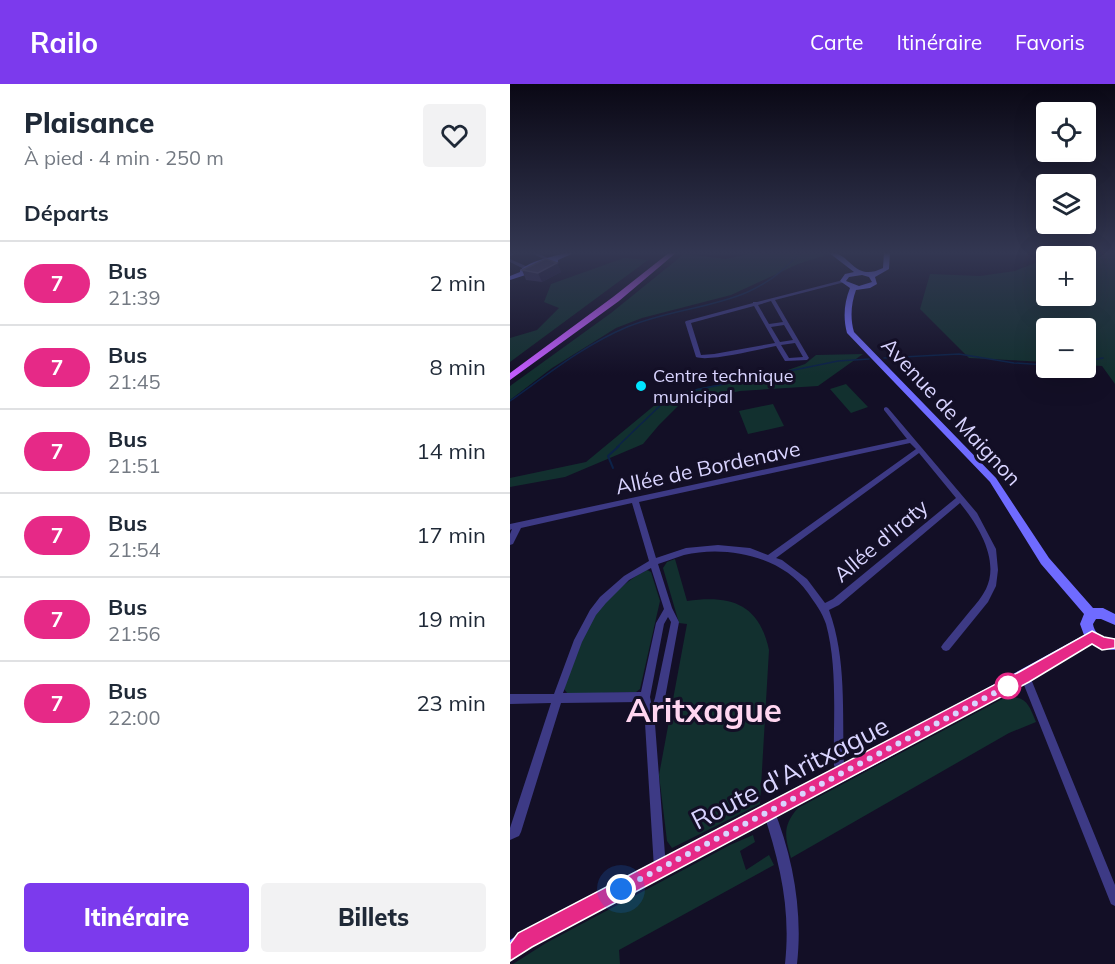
<!DOCTYPE html>
<html lang="fr">
<head>
<meta charset="utf-8">
<style>
  :root { --surface:#fff; --page:#f2f2f3; --text:#1f2937; --muted:#747a83; --line:#e0e1e3; --accent:#7c3aed }
  body { margin:0; font-family:Mulish,sans-serif; background:var(--page); color:var(--text); height:100vh; display:flex; flex-direction:column; font-size:22px; white-space:nowrap }
  * { box-sizing:border-box; margin:0 }
  p { font-size:20px; color:var(--muted) }
  .icon { flex:none; width:33px; height:33px; fill:none; stroke:currentColor; stroke-width:2; stroke-linecap:round; stroke-linejoin:round }
  .map { position:relative; flex:1; overflow:hidden }
  .panel { display:flex; flex-direction:column; background:var(--surface); width:510px }
  .panel>* { flex:none }
  .badge { padding:0 12px; border-radius:20px; font-size:21px; line-height:39px }
  .tools { position:absolute; left:526px; top:18px; display:grid; gap:12px }
  .tools a { display:grid; place-items:center; width:60px; height:60px; border-radius:6px; background:var(--surface); box-shadow:0 6px 24px #0002; font-size:30px }
  .you { position:absolute; width:30px; height:30px; margin:-15px; border:4px solid #fff; border-radius:50%; background:#1a73e8; box-shadow:0 0 0 9px #1a73e833 }
  .map>.badge { position:absolute; translate:-50% -50%; box-shadow:0 0 0 3px #fff }
  h2 { padding:0 24px; font-size:22px; line-height:54px }
  .round { display:grid; place-items:center; flex:none; width:63px; height:63px; border-radius:6px; background:var(--page) }
  .head { display:flex; align-items:center; justify-content:space-between; height:102px; padding:0 24px }
  h1 { font-size:28px; font-weight:800; line-height:45px }
  .button { display:flex; gap:12px; margin-top:auto; padding:12px 24px }
  .button a { flex:1; height:69px; border-radius:6px; background:var(--accent); color:#fff; font-size:24px; font-weight:800; line-height:69px; text-align:center }
  .button a+a { background:var(--page); color:var(--text) }
  ul { padding:0; list-style:none }
  li { display:flex; align-items:center; gap:18px; height:84px; padding:0 24px; border-top:2px solid var(--line) }
  li div { flex:1 }
  li b { display:block; font-size:22px }
  li em { font-style:normal }
  li .badge { min-width:66px; font-weight:700; text-align:center }
  header { display:flex; align-items:center; gap:36px; box-sizing:border-box; height:84px; padding:0 30px; background:var(--accent); color:#fff }
  header strong { font-size:28px }
  nav { display:flex; gap:33px; margin-inline-start:auto; font-size:21px }
  main { display:flex; flex:1; min-height:0 }
  .map>svg:first-child { display:block }
  .green { fill:#12302f }
  .lines { fill:none; stroke-linecap:round; stroke-linejoin:round }
  .stream-far1 { stroke:#0c2248; stroke-width:1.5 }
  .stream { stroke:#0c2248; stroke-width:2 }
  .street { fill:#3d3a85; fill-rule:evenodd }
  .secondary { fill:#6f6bff; fill-rule:evenodd }
  .primary { fill:#c25bff; fill-rule:evenodd }
  .wall { fill:#312854 }
  .shaded-wall { fill:#1d163a }
  .building { fill:#433a66; stroke:#5a527e; stroke-width:1.5 }
  .line { fill:#e62987; stroke:#fff; stroke-width:1.5 }
  .walk { stroke:#d9d4ff; stroke-width:6; stroke-dasharray:0 10.8 }
  .poi-dot { fill:#00e5ff; stroke:#130f26; stroke-width:2 }
  .stop-dot { fill:#fff; stroke:#e62987; stroke-width:3 }
  .labels { text-anchor:middle; stroke-width:6; stroke-linejoin:round; paint-order:stroke }
  .far-poi-label { font-size:18px; fill:#d9d4ff; stroke:#130f26; text-anchor:start }
  .street-label { font-size:21px; fill:#d9d4ff; stroke:#130f26 }
  .near-street-label { font-size:26px; fill:#d9d4ff; stroke:#130f26 }
  .near-district-label { font-size:33px; font-weight:bold; fill:#ffd6f0; stroke:#130f26 }
</style>
</head>
<body>
<header>
<strong>Railo</strong>
<nav><a>Carte</a><a>Itinéraire</a><a>Favoris</a></nav>
</header>
<main>
<section class="panel">
<div class="head"><div><h1>Plaisance</h1><p>À pied · 4 min · 250 m</p></div><a class="round"><svg class="icon" aria-label="heart" viewBox="0 0 24 24"><path d="M12 20l-8-8c-3-5 5-10 8-4 3-6 11-1 8 4z"/></svg></a></div>
<h2>Départs</h2>
<ul>
<li><span class="badge" style="background:#e62987;color:#fff">7</span><div><b>Bus</b><p>21:39</p></div><em>2 min</em></li>
<li><span class="badge" style="background:#e62987;color:#fff">7</span><div><b>Bus</b><p>21:45</p></div><em>8 min</em></li>
<li><span class="badge" style="background:#e62987;color:#fff">7</span><div><b>Bus</b><p>21:51</p></div><em>14 min</em></li>
<li><span class="badge" style="background:#e62987;color:#fff">7</span><div><b>Bus</b><p>21:54</p></div><em>17 min</em></li>
<li><span class="badge" style="background:#e62987;color:#fff">7</span><div><b>Bus</b><p>21:56</p></div><em>19 min</em></li>
<li><span class="badge" style="background:#e62987;color:#fff">7</span><div><b>Bus</b><p>22:00</p></div><em>23 min</em></li>
</ul>
<div class="button"><a>Itinéraire</a><a>Billets</a></div>
</section>
<div class="map">
<svg width="605" height="880" viewBox="0 0 605 880">
  <rect width="100%" height="100%" fill="#130f26"/>
  <path class="green" d="M247 168H312L316 171 288 180 221 211 132 234 106 244 42 284 0 316V302L101 229 174 170 216 175Z
    M587 168H605V300L592 282 576 281V244H537V278L459 274 410 225 420 190 470 192 505 187 535 175H537V212H576V172H564L588 171Z
    M114 174 138 176 0 278V254L27 246 49 224 34 218 41 200Z
    M353 270 308 302 230 307 196 314 168 322 149 341 133 360 55 393 0 403V394L76 378 151 316 176 307 275 287 295 280 306 271Z
    M336 300 358 323 341 329 320 305Z
    M263 320 274 342 238 350 229 327Z
    M165 475 177 517C220 511 249 519 259 566L250 720 162 764 157 757 149 691 177 540 169 539 153 484 157 478Z
    M137 486 141 488 150 517 130 605 126 608 58 610 54 605C61 586 66 565 74 548 86 523 113 498 137 486Z
    M496 613C517 612 519 621 526 638L499 649 281 774C275 753 272 742 288 724Z
    M243 751 245 758 230 767 236 786 259 771 264 781 109 866 110 880H3L36 859 220 761Z"/>
  <g class="lines">
    <path class="stream-far1" d="M374 274 449 270 504 279 537 281
      M576 277 593 274
      M0 317C37 291 74 261 117 243 180 217 242 227 290 168
      M107 363 157 315 185 306 328 277 359 275"/>
    <path class="stream" d="M103 384 98 372 109 362"/>
    <path class="street" d="M3 168H9L0 172V169Z
      M19 168H25L40 175 36 176Z
      M0 175 18 183V184L14 185 0 178Z
      M333 196H335V198L265 216 299 274 297 276 275 277 266 262C250 265 199 278 186 273L175 238 176 237 243 219V218H247ZM261 217 273 238 259 240 248 221ZM244 222 265 259 204 270 191 271 181 239ZM274 241 283 256 270 258 261 243ZM285 259 293 273 279 274 271 261Z
      M376 323 378 324 467 429 486 465 488 486 486 502 478 518 439 566 436 567 433 566 431 563 433 560C442 549 451 538 460 527 466 520 472 513 476 505 490 476 468 441 450 419L329 521 319 526C337 575 332 630 334 681L337 690 336 694 332 695 328 694 324 681C323 636 328 584 316 540 312 528 305 519 298 509 272 472 216 461 174 471 165 474 157 477 148 480L162 524 169 538 155 614 145 640 156 784 154 788 150 790 146 788 144 784 135 639 131 618 51 619 11 748 9 752 0 756V744L41 619 0 620V610H44L64 556 80 526 90 513 114 492 139 477 122 419 11 444 3 460 0 461V450L2 445 0 446V440L397 355 374 326V324ZM400 359 406 365 258 471 240 464 208 461 176 464 146 474 129 418ZM409 369 446 414 323 515 315 519 297 495 272 476 266 474ZM141 484 154 525 146 539 131 608 53 609 72 558 86 531 96 519 119 496ZM158 533 161 538 145 614 142 623 140 613 154 540Z
      M514 588 517 590 521 595 605 801V822L601 820 514 601 509 593 511 590Z
      M259 721 263 723C283 773 293 827 287 880H275C281 824 270 780 253 727L255 723Z"/>
    <path class="secondary" d="M57 168H66L48 176V178L31 186 0 196V192L10 188V186C24 175 41 174 57 168ZM33 178H40L16 187Z
      M318 168C342 168 343 199 373 184L374 168H380L379 185 365 193 367 200 360 204 346 206C341 220 340 234 344 248L486 394 539 474 583 524H593L605 530V541L591 535H586L583 540C585 552 594 554 605 554V566L592 565 581 560 376 675 21 862 0 876V856L9 850 366 665 574 551 570 540 574 530 531 480 480 398 337 249C333 234 334 219 340 204L330 197 335 190 344 188ZM352 191 359 193 362 198 349 202 336 197 339 193Z"/>
    <path class="primary" d="M160 168H167L109 217 0 296V289L103 213Z"/>
  </g>
  <path class="wall" d="M185 168H203L201 171Z
    M47 179 51 188 32 198 16 196 12 186Z"/>
  <path class="shaded-wall" d="M47 179 51 188 32 198 28 189Z"/>
  <path class="building" d="M36 175 47 179 28 189 12 186Z"/>
  <linearGradient id="sky" x2="0" y2="1"><stop stop-color="#0a0815"/><stop offset="0.58" stop-color="#333752"/><stop offset="1" stop-color="#333752" stop-opacity="0"/></linearGradient>
  <rect width="605" height="291" fill="url(#sky)"/>
  <path class="line" d="M582 547 594 553 605 555V564L592 566 582 560 519 598 22 863 0 877V860L8 849 509 588Z"/>
  <g class="lines">
    <path class="walk" d="M111 805 498 602"/>
  </g>
  <circle class="poi-dot" cx="131" cy="302" r="6"/>
  <circle class="stop-dot" cx="498" cy="602" r="12"/>
  <g class="labels">
    <g class="far-poi-label">
      <text x="143" y="298">Centre technique<tspan x="143" dy="21">municipal</tspan></text>
    </g>
    <g class="street-label">
      <text transform="translate(441 328) rotate(47)" y="7">Avenue de Maignon</text>
      <text transform="translate(198 384) rotate(-12)" y="7">Allée de Bordenave</text>
      <text transform="translate(371 457) rotate(-40)" y="7">Allée d'Iraty</text>
    </g>
    <g class="near-street-label">
      <text transform="translate(280 689) rotate(-27)" y="9">Route d'Aritxague</text>
    </g>
    <g class="near-district-label">
      <text x="194" y="638">Aritxague</text>
    </g>
  </g>
</svg>
<div class="tools">
<a><svg class="icon" aria-label="locate" viewBox="0 0 24 24"><circle cx="12" cy="12" r="6"/><path d="M12 2v4M12 18v4M2 12h4M18 12h4"/></svg></a>
<a><svg class="icon" aria-label="layers" viewBox="0 0 24 24"><path d="M12 4l9 5-9 5-9-5zM3 14l9 5 9-5"/></svg></a>
<a>+</a>
<a>−</a>
</div>
<div class="you" style="left:111px;top:805px"></div>
</div>
</main>
</body>
</html>
